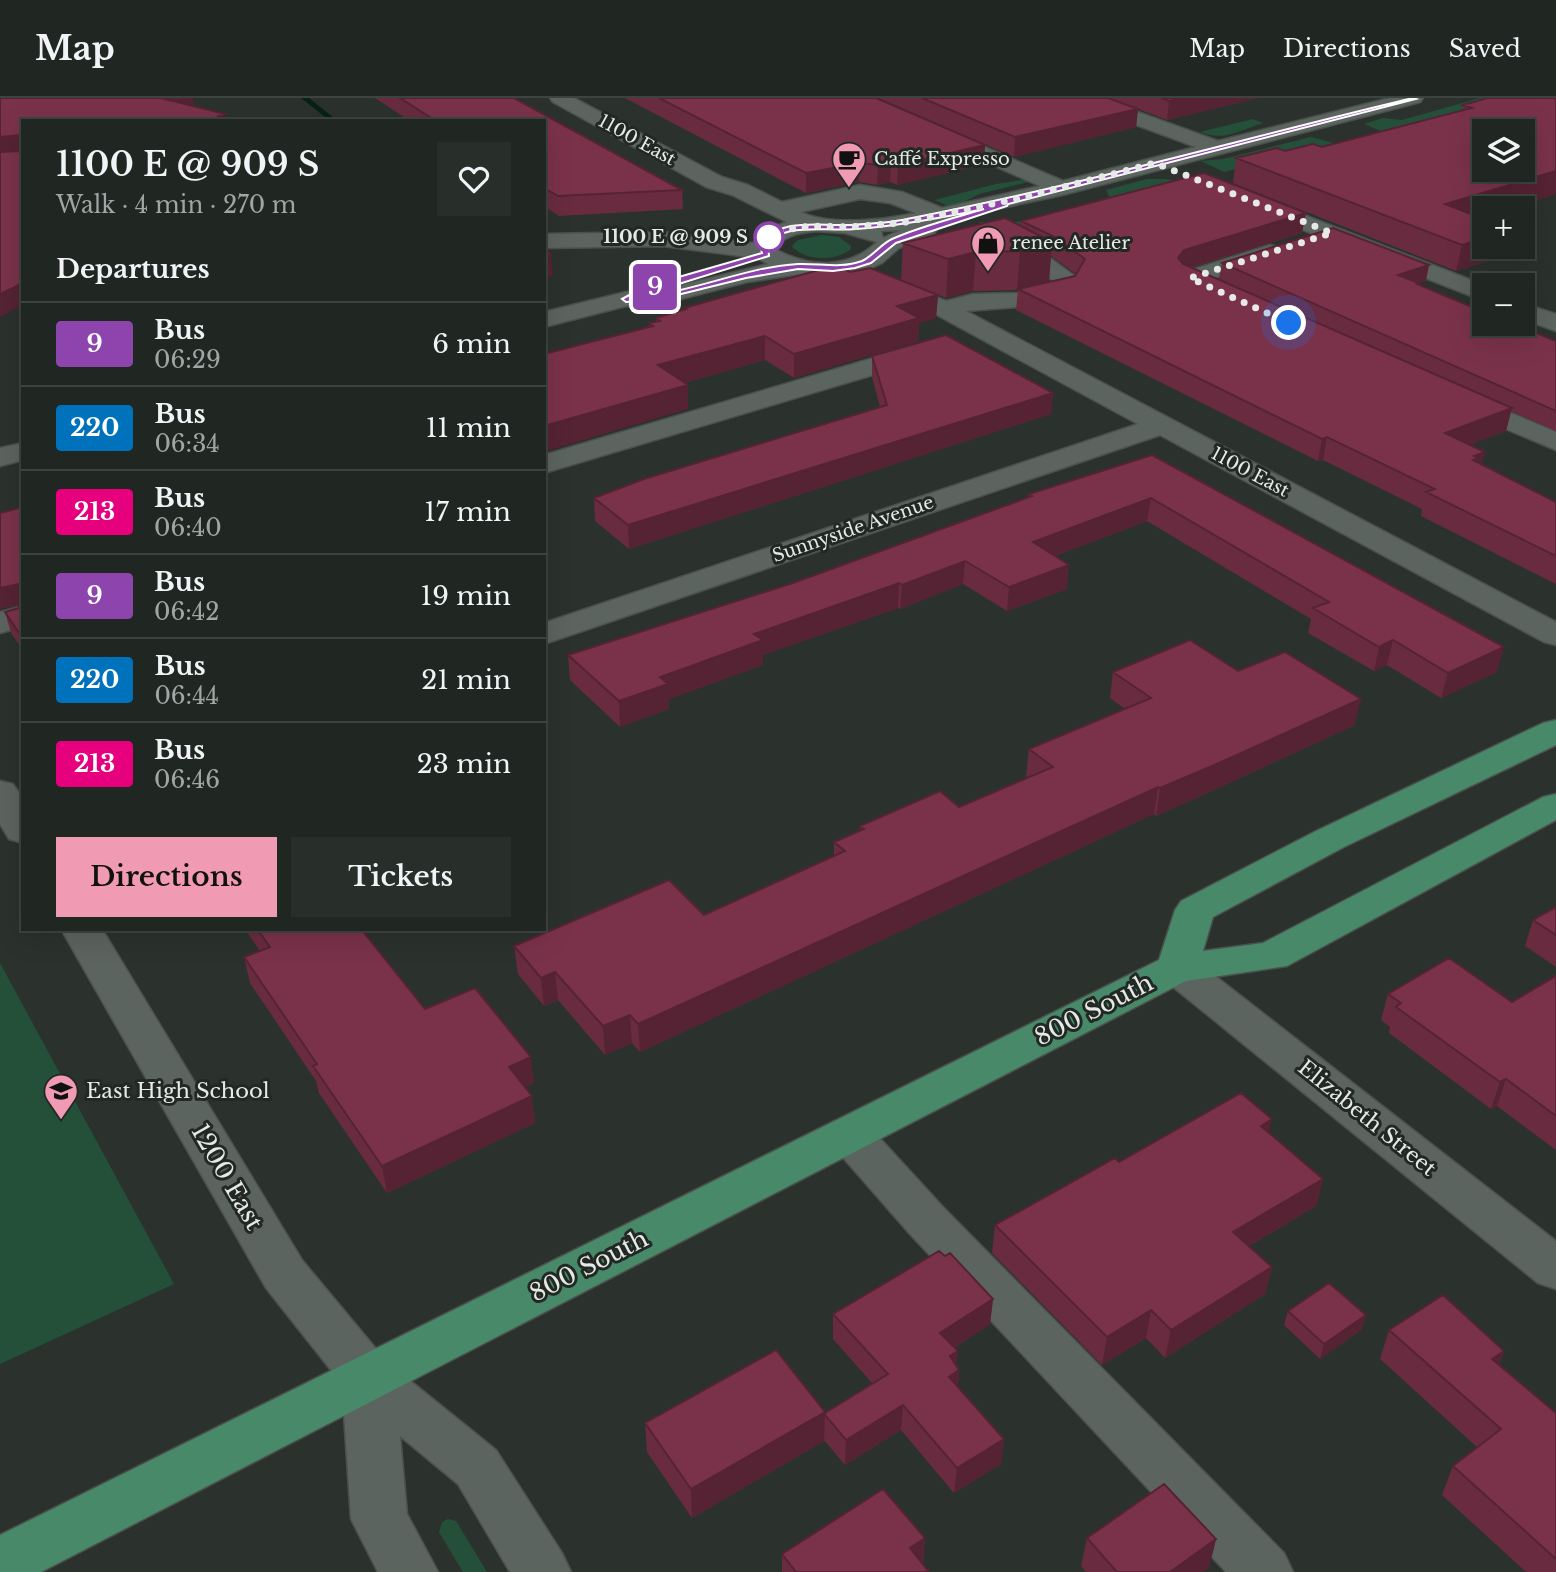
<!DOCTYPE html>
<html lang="en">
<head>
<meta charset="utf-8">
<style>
  :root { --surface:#202622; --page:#282e2a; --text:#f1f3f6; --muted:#a2a5a5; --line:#3d4340; --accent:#f19ab4 }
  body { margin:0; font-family:"Libre Baskerville",serif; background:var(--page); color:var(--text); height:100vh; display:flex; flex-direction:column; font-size:26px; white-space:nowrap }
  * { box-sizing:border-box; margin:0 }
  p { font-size:23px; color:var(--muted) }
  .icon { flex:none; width:38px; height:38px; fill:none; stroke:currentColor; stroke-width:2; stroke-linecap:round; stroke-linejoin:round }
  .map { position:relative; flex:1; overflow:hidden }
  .details { position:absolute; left:21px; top:21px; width:525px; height:812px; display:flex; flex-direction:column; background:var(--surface); border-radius:0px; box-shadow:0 7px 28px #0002,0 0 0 2px var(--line) }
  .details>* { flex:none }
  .badge { padding:0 14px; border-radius:5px; font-size:24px; line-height:46px }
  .buttons { position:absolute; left:1472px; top:21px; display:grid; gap:14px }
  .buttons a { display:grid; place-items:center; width:63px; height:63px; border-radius:0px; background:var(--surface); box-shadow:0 7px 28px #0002,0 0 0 2px var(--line); font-size:35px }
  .you { position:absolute; width:35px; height:35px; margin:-18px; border:5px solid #fff; border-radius:50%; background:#1a73e8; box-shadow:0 0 0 10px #1a73e833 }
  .map>.badge { position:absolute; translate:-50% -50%; box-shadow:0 0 0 4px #fff }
  h2 { padding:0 35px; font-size:26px; line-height:63px }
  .round { display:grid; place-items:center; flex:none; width:74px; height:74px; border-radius:0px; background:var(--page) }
  .headline { display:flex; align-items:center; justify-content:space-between; height:119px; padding:0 35px }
  h1 { font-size:33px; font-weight:600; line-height:52px }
  .button { display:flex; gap:14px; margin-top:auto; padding:14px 35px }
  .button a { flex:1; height:80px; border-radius:0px; background:var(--accent); color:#111; font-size:28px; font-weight:600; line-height:80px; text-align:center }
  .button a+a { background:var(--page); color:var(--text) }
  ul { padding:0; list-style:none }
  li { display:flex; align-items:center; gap:21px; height:84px; padding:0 35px; border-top:2px solid var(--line) }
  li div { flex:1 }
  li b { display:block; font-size:26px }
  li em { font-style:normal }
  li .badge { min-width:77px; font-weight:700; text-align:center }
  header { display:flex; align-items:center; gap:42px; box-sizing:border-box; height:98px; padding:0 35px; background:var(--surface); border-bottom:2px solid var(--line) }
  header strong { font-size:33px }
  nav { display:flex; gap:38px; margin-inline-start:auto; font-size:24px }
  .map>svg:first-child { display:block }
  .green { fill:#245039 }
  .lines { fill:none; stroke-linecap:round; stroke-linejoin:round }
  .stream { fill:#072114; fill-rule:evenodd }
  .minor-casing { stroke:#4b504c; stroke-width:3 }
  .major-casing { stroke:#4b504c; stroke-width:3 }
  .minor { fill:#5c645f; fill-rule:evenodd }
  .major { fill:#478969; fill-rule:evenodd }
  .wall { fill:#692b40; fill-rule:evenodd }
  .shaded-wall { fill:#552334 }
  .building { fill:#7a324b; stroke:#552334; stroke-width:2; fill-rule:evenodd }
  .line { fill:#8e44ad; stroke:#fff; stroke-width:2; fill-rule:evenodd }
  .walk { stroke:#e6eae7; stroke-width:7; stroke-dasharray:0 12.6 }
  .stop-dot { fill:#fff; stroke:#8e44ad; stroke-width:3.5 }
  .labels { text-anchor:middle; stroke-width:6; stroke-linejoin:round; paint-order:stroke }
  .far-street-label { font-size:18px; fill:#e6eae7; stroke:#222824 }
  .far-poi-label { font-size:18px; fill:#e6eae7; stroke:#222824; text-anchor:start }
  .far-stop-label { font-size:18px; font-weight:bold; fill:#e6eae7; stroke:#222824; text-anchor:end }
  .poi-label { font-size:21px; fill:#e6eae7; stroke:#222824; text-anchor:start }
  .street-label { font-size:21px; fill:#e6eae7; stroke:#222824 }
  .near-street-label { font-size:24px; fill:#e6eae7; stroke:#222824 }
</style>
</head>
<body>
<header>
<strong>Map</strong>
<nav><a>Map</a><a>Directions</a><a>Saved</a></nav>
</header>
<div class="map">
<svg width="1556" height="1474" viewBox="0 0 1556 1474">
  <rect width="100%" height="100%" fill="#2b322e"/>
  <path class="green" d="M1480 0 1505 1 1381 33 1364 26 1383 20 1402 22Z
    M1253 21 1263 25C1239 32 1226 44 1200 34Z
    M1311 39 1333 45 1224 74 1201 63 1223 61Z
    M1033 80 1037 82 979 96 952 110 935 102 996 86Z
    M1147 81H1166L1185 85 997 134 978 124 1012 125 1110 100 1106 92Z
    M822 137 839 139 851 148V151C837 163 804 164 792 148L798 142Z
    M0 865 174 1186 0 1266Z
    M448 1421 456 1423 487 1474H463L439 1434 442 1424Z"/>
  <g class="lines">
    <path class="stream" d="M301 0H309L338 23H330Z"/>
    <g class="minor-casing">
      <path id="minor" d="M550 0H574L722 79 748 87 782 104 860 87 902 94 942 110 1040 88 849 4 846 0H872L1063 83 1196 49 1074 4 1071 0H1099L1218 43 1390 0H1423L1420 4 1062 97 931 125 937 131 934 136 899 150 882 165 867 172 832 179 800 176 747 184 657 207 626 208 544 229V214L626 194 657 193 768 166 757 160 663 148 544 150V136L663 134 753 145 766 132 787 124 732 97 706 89 553 4ZM860 101 890 105 916 115C884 122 830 128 801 114ZM901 132 883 140 881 133ZM816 133 845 135 877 144C848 171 811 170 777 152L776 148C788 136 800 135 816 133Z
        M1255 98 1484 187V203L1247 110 1244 105 1247 100Z
        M1004 140 1050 160 1080 182 1072 196 1017 209 966 213 1556 524V547L1544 544 1160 337 544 546V525L1138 326 935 216 879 193 876 188 879 183 888 181 946 203 973 196 1017 195 1054 186 1055 184 1034 170 996 152 992 147 996 142Z
        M1270 147 1278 149 1282 154 1278 159 1211 181 1233 191 1236 196 1233 201C1215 206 1197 193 1182 185L1178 180 1182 175Z
        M1522 205 1556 216V233L1522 221Z
        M921 246 930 248 934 254 930 260 544 375V357Z
        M1461 294 1556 334V352L1451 308 1447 302 1451 296Z
        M23 345V362L0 368V350Z
        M23 508V529L0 535V514Z
        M0 683 13 686 23 701V745L9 741 0 726Z
        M61 831H102L302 1162 387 1264 496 1352 562 1455 571 1474H510L458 1386 400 1338 407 1416 438 1474H378L351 1421 342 1286 266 1190Z
        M1177 856 1192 860 1556 1143V1191L1538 1185 1162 880 1156 870 1162 860Z
        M849 1019 865 1024 943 1109 1284 1455 1293 1474H1226L909 1135 833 1048 826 1036 833 1024Z"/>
    </g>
    <g class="major-casing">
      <path id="major" d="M1556 622V647L1344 749 1213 819 1203 853 1263 845 1543 699 1556 696V722L1287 868 1186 883 41 1474H0V1437L1159 862 1175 812 1181 803 1316 733 1543 625Z"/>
    </g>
    <use href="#minor" class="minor"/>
    <use href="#major" class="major"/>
  </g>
  <path class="wall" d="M375 0H514L682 92 683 111 559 118 544 108V23H410Z
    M625 0H876L985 47 984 66 897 87 890 84 877 87 859 84 806 95Z
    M879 0H1258L1167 22 1138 11 1136 29 1014 59Z
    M1556 0V96L1480 119 1484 149H1508L1506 157 1456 173 1233 85 1236 60 1285 53 1322 49 1462 12 1463 7Z
    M1021 123 1302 135 1190 170 1282 210 1219 181 1222 165 1426 183 1419 185V187L1556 243V333L1511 313 1506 333 1469 347 1482 367 1556 404V486L1421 418 1422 411 1323 362 1318 363 1016 212 1018 192 973 193 946 200 938 197 936 220 919 225 918 243 794 280 765 262 684 285 688 311 649 229V225L656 224V220L684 212V210L850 174 901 182 903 145 1021 128ZM1051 158 1076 176 1075 178 1035 187 1049 183Z
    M872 258 1053 295 1051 316 629 451 595 423 594 400 880 309 872 279Z
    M1152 357 1497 574 1441 600 1387 567 1374 573 1308 535 1311 521 1147 423 1055 458 1067 491 1007 513 963 486 900 511 898 510 763 557V567L669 601V611L620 629 570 582 568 557 793 485 1028 399 1029 396Z
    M23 409V552L11 535 5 514 19 510V507L0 511V415Z
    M1238 573 1355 627 1207 695 1156 718 1154 716 640 954 632 945 605 957 558 902 544 908 518 876 514 848 704 817 834 758V744L860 732V728L959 709 1028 679 1026 678 1029 651 1125 611 1110 600 1113 574Z
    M1556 809V869L1525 848 1533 822Z
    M245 831H361L425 911 534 985 525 989 535 1025 387 1095 319 995 316 983 250 885 244 859 260 853Z
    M1556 878V1052L1497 1008 1491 1011 1389 935 1390 929 1381 922 1388 896 1512 904Z
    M1269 1035 1323 1081 1316 1108 1249 1148 1272 1169 1265 1196 1165 1260 1146 1240 1102 1267 992 1155 995 1127 1119 1064Z
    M993 1201 990 1226 954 1250 956 1267 959 1272 958 1289 1004 1341 1001 1366 954 1395 901 1332 845 1367 824 1342V1343L692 1420 647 1354 645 1325 825 1315 873 1286 833 1241V1216Z
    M1288 1213 1366 1217 1361 1232 1320 1261 1284 1227Z
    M1389 1232 1504 1253 1499 1267 1556 1315V1474H1526L1442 1397 1453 1368 1477 1349 1380 1261Z
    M925 1440 923 1466 929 1474H782V1456Z
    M1087 1440 1216 1441 1209 1470 1203 1474H1086L1081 1468Z"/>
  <path class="shaded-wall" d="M158 0H193L194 10Z
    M1182 0H1258L1167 22 1169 3Z
    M1138 11 1136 29 1014 59 1015 39Z
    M20 37 23 55 0 57V39Z
    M985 47 984 66 897 87 898 67Z
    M891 64 890 84 877 87 878 67Z
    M860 65 859 84 806 95V75Z
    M1556 73V96L1510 110H1484V118L1439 132 1445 106Z
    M1306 115 1302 135 1181 172 1178 160 1184 152Z
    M1484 140V149H1508L1506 157 1456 173 1462 147Z
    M1052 144 1049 183 1017 192 1020 153Z
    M976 154 973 193 946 200 948 161Z
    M551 157 553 178 544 179V158Z
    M1429 167 1426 183 1395 193 1398 177Z
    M23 184V207L0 219V196Z
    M938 197 936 220 919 225 918 243 794 280V256L897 208Z
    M765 238V262L659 292 658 267Z
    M688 287V311L544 354V328Z
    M1053 295 1051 316 629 451 628 427Z
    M1512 310 1506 333 1440 358 1445 335Z
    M1327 339 1323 362 1318 363 1322 341Z
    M1485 354 1479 377 1473 379 1474 358Z
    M1151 400 1147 423 1031 467 1033 444Z
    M965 463 963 486 900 511 902 487Z
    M1069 467 1067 491 1007 513 1009 489Z
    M899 485 898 510 763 557V567L669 601V611L620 629 619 603 660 579 754 536Z
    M19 486 23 506 0 511V490Z
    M1393 542 1387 567 1374 573 1379 549Z
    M1504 549 1497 574 1441 600 1448 575Z
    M1361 601 1355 627 1156 718 1160 690Z
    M1158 689 1154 716 640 954 638 926Z
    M555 874 558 902 544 908 541 880Z
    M630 917 632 945 605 957 603 928Z
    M531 959 534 985 512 995 509 969Z
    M1506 981 1497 1008 1491 1011 1500 984Z
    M532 998 535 1025 387 1095 382 1068Z
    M1272 1021 1266 1049 1261 1028Z
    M1323 1081 1316 1108 1226 1161 1233 1134Z
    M1272 1169 1265 1196 1165 1260 1171 1232Z
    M993 1201 990 1226 938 1260 940 1235Z
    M1151 1212 1146 1240 1102 1267 1107 1239Z
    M1366 1217 1361 1232 1320 1261 1324 1246Z
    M958 1253 956 1274 959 1272 957 1297 946 1303 950 1258Z
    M1504 1253 1493 1282 1492 1261Z
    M903 1307 901 1332 845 1367 846 1342Z
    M825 1314 824 1343 692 1420 691 1391Z
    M1004 1341 1001 1366 954 1395 957 1370Z
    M925 1440 922 1468 910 1450Z
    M1216 1441 1209 1470 1203 1474H1170Z"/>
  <path class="building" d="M0 0H161L225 16 219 18 236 23H23V184L13 190 0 196V54L21 53 20 37 0 39Z
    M400 0H514L682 92 558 98 544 90V23H436Z
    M659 0H876L985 47 898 67 891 64 878 67 860 65 806 75Z
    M922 0H1108L1138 11 1015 39Z
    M1161 0H1182L1169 3Z
    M1488 0H1556V73L1445 106 1484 121V140L1462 147 1236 60 1277 50 1285 53 1313 46 1322 49 1472 10 1463 7ZM1484 33H1522V72H1484Z
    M1204 75 1306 115 1184 152 1178 160 1183 166 1512 310 1445 335 1485 354 1474 358 1478 360 1473 362 1556 404V458L1426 394 1435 391 1327 339 1322 341 1018 191 1075 178 1085 161 1053 138 1021 123Z
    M1005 120 1052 144 1020 153 976 154 948 161 903 145Z
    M1333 130 1429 167 1398 177 1419 185 1417 186 1484 214V226H1514L1556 243V313L1222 165Z
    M544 147 551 157 544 158Z
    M836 167 850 174 870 170 938 197 897 208 919 220 794 256 765 238 658 267 688 287 544 328V256L653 228 649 225 660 223 656 220 686 211 684 210Z
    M946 237 1053 295 628 427 594 400 644 381 887 307 872 258Z
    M1152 357 1504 549 1448 575 1393 542 1379 549 1313 510 1329 504 1151 400 1033 444 1069 467 1009 489 965 463 902 487 899 485 754 536 763 542 660 579 668 586 619 603 568 557 793 485 1032 398 1029 396Z
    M23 409V541L5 514 19 510V486L0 490V415Z
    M1190 542 1238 573 1285 554 1361 601 1212 668 1160 690 1158 689 638 926 630 917 603 928 555 874 541 880 514 848 669 782 704 817 845 753 834 744 864 731 860 728 940 693 959 709 1053 669 1029 651 1151 600 1113 574Z
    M1556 809V837L1533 822Z
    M257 831H361L425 911 475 890 531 959 509 969 532 998 382 1068 313 968 317 966 244 859 270 849Z
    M1449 860 1512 904 1556 878V1018L1506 981 1500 984 1396 909 1401 905 1388 896Z
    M1241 995 1272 1021 1261 1028 1323 1081 1233 1134 1272 1169 1171 1232 1151 1212 1107 1239 995 1127 1115 1060 1119 1064Z
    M939 1153 945 1158 950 1155 993 1201 940 1235 958 1253 950 1258 959 1272 949 1279 1004 1341 957 1370 903 1307 846 1342 825 1317V1315L888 1276 833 1216Z
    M1329 1185 1366 1217 1324 1246 1288 1213Z
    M1443 1197 1504 1253 1492 1261 1556 1315V1461L1453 1368 1501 1331 1389 1232Z
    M776 1252 825 1314 691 1391 645 1325Z
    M1164 1386 1216 1441 1170 1474H1117L1087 1440Z
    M883 1391 925 1440 910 1450 929 1474H796L782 1456Z"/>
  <path class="line" d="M1413 0 1416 1 1008 106 1007 108 896 145 871 165 855 170 833 173 798 171 746 180 657 202 626 204 622 201 644 189 762 155 760 146C781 119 819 128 849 127 868 126 889 125 907 121 1078 88 1245 40 1413 0ZM984 111C954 120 921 128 892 141 881 146 873 158 862 163 840 171 820 165 798 166 744 169 693 195 640 198L769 158 768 146C774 139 782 135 791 133 813 129 834 133 856 131 899 128 941 120 984 111Z"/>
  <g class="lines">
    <path class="walk" d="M769 139 785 132 810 128 848 129 901 125 1021 100 1155 65 1332 135 1190 180 1289 225"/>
  </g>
  <defs>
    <g id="cafe-pin" transform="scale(1.75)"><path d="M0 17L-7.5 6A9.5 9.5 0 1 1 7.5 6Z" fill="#f19ab4" stroke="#222824"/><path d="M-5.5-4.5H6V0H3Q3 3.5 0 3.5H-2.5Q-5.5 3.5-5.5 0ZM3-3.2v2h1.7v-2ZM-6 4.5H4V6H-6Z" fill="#111"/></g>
    <g id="shop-pin" transform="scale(1.75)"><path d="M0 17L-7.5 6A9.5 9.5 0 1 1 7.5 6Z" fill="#f19ab4" stroke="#222824"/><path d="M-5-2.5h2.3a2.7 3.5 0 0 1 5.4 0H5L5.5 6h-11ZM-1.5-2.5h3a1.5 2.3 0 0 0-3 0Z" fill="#111"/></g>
    <g id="school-pin" transform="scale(1.75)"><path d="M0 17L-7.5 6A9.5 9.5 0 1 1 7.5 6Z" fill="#f19ab4" stroke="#222824"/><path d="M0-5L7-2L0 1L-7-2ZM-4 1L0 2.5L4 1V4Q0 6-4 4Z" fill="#111"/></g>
  </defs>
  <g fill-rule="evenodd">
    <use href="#cafe-pin" x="849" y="61"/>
    <use href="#shop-pin" x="988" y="145"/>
    <use href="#school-pin" x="61" y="993"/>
  </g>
  <circle class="stop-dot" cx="769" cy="139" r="14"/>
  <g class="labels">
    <g class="far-street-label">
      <text transform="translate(637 42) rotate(29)" y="6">1100 East</text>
      <text transform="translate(1250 374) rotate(28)" y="6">1100 East</text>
      <text transform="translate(853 431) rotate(-19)" y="6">Sunnyside Avenue</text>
    </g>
    <g class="far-poi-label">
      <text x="874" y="67">Caffé Expresso</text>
      <text x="1012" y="151">renee Atelier</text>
    </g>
    <g class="far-stop-label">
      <text x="748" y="145">1100 E @ 909 S</text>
    </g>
    <g class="poi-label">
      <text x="86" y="1000">East High School</text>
    </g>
    <g class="street-label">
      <text transform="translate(1367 1020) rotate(39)" y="7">Elizabeth Street</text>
    </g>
    <g class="near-street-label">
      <text transform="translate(1094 912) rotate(-27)" y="8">800 South</text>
      <text transform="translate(227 1079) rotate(60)" y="8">1200 East</text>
      <text transform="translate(589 1168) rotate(-27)" y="8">800 South</text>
    </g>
  </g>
</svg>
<div class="buttons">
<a><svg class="icon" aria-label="layers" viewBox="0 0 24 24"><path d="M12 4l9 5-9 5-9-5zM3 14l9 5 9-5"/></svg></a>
<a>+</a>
<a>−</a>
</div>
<div class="you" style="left:1289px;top:225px"></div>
<b class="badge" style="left:655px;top:189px;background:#8e44ad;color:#fff">9</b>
<section class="details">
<div class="headline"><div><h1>1100 E @ 909 S</h1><p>Walk · 4 min · 270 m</p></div><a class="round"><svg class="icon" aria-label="heart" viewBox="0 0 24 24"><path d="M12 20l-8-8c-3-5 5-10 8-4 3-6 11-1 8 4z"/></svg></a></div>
<h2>Departures</h2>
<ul>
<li><span class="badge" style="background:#8e44ad;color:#fff">9</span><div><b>Bus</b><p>06:29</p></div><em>6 min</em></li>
<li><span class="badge" style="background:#0072bc;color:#fff">220</span><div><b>Bus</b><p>06:34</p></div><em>11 min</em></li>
<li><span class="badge" style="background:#e6007e;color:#fff">213</span><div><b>Bus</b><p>06:40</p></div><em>17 min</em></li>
<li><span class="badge" style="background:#8e44ad;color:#fff">9</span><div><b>Bus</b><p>06:42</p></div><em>19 min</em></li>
<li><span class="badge" style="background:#0072bc;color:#fff">220</span><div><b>Bus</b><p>06:44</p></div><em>21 min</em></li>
<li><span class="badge" style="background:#e6007e;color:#fff">213</span><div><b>Bus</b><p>06:46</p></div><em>23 min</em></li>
</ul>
<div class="button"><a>Directions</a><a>Tickets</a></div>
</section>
</div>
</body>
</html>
